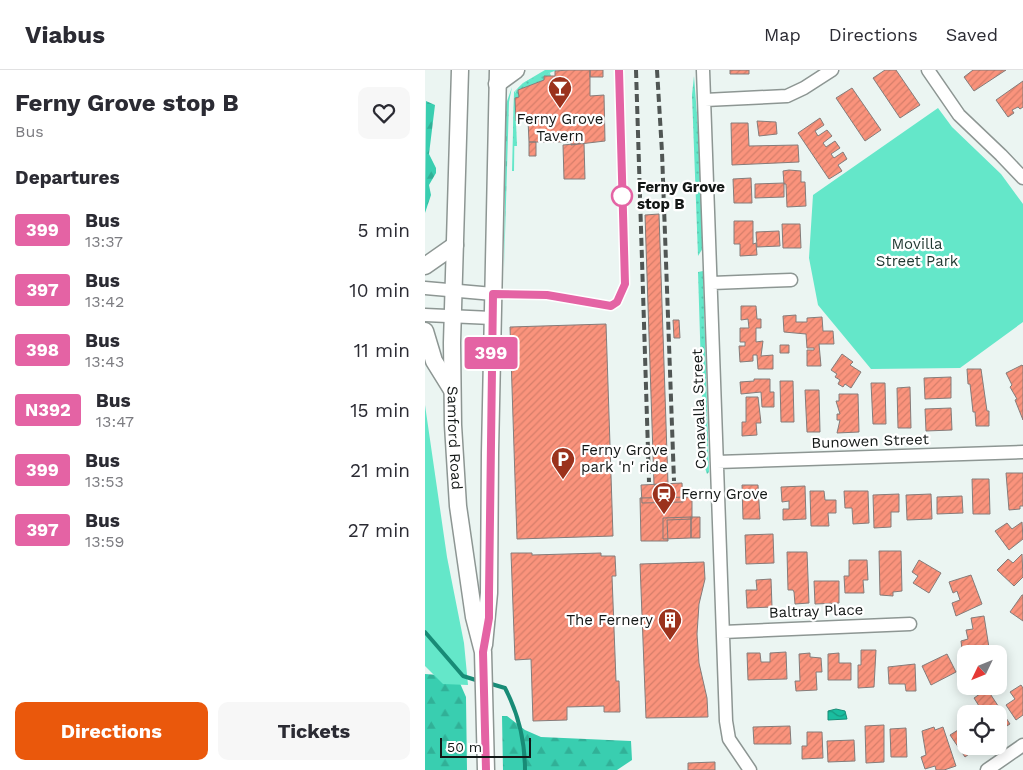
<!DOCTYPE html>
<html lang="en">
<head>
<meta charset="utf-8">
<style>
  :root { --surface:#fff; --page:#f7f7f7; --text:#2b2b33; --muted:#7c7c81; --line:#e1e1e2; --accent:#ea580c }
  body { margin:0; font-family:"Work Sans",sans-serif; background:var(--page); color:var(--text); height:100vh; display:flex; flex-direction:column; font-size:19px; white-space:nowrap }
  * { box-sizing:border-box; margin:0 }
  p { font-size:16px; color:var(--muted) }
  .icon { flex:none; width:28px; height:28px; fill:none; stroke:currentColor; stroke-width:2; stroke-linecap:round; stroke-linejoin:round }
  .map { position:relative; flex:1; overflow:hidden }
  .side { display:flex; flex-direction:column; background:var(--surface); width:425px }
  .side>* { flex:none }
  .badge { padding:0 10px; border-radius:4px; font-size:18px; line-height:32px }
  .needle { width:32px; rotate:227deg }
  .fabs { position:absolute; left:532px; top:575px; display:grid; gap:10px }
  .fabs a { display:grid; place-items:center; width:50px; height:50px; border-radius:10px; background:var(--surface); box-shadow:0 2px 12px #0003; font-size:25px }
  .scale { position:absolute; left:15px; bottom:12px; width:91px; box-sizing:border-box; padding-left:5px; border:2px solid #131716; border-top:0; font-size:14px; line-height:18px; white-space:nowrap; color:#131716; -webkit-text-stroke:4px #fff; paint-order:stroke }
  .map>.badge { position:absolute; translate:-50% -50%; box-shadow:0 0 0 2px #fff }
  h2 { padding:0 15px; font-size:19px; line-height:45px }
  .round { display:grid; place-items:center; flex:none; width:52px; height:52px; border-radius:10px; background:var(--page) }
  .headline { display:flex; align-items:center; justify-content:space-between; height:85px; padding:0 15px }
  h1 { font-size:24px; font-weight:700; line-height:38px }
  .primary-button { display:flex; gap:10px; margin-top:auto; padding:10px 15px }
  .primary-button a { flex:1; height:58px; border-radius:10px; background:var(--accent); color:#fff; font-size:20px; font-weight:700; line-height:58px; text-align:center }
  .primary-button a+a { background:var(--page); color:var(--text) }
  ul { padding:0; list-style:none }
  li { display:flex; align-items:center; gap:15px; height:60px; padding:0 15px }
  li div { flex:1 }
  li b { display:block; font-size:19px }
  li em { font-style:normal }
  li .badge { min-width:55px; font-weight:700; text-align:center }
  header { display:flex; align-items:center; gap:30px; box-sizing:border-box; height:70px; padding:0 25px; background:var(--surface); border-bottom:1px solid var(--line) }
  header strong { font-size:24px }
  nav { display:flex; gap:28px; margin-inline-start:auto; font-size:18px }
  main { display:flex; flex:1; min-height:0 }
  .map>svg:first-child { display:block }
  .grass { fill:url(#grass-tufts) }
  .forest { fill:url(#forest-firs) }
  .park { fill:#64e7c9 }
  .garden { fill:url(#garden-dots) }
  .water { fill:url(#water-waves); stroke:#188b76 }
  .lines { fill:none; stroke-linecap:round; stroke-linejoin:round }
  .stream { stroke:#188b76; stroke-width:4 }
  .building { fill:url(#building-hatch); stroke:#857c7a }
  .minor-casing { stroke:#8d9693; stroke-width:15 }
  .major-casing { stroke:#8d9693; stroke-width:19 }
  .minor { stroke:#fff; stroke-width:12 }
  .major { stroke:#fff; stroke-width:16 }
  .rail { stroke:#505654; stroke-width:4; stroke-dasharray:8 4; stroke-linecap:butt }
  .line-casing { stroke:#fff; stroke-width:11 }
  .line { stroke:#e463a4; stroke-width:8 }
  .stop-dot { fill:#fff; stroke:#e463a4; stroke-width:2.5 }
  .labels { text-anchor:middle; stroke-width:4.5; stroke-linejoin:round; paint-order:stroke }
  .poi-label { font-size:15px; fill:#131716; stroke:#fff; text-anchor:start }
  .stop-label { font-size:15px; font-weight:bold; fill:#131716; stroke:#fff; text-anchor:start }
  .park-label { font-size:15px; fill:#1f3730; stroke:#fff }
  .street-label { font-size:15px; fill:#131716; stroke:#fff }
</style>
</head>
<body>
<header>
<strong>Viabus</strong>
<nav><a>Map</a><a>Directions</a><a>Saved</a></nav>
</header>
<main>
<section class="side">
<div class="headline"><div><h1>Ferny Grove stop B</h1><p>Bus</p></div><a class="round"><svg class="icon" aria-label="heart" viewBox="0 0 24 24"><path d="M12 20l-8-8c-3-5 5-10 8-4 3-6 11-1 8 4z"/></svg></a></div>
<h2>Departures</h2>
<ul>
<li><span class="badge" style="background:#e463a4;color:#fff">399</span><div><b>Bus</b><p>13:37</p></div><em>5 min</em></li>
<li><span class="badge" style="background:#e463a4;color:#fff">397</span><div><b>Bus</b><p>13:42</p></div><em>10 min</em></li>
<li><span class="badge" style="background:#e463a4;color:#fff">398</span><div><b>Bus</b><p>13:43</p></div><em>11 min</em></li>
<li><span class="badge" style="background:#e463a4;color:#fff">N392</span><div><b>Bus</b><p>13:47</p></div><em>15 min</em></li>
<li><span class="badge" style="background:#e463a4;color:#fff">399</span><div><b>Bus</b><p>13:53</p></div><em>21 min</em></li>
<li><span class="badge" style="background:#e463a4;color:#fff">397</span><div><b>Bus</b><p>13:59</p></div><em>27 min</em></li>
</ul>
<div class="primary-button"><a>Directions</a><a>Tickets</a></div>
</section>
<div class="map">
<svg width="598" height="700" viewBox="0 0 598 700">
  <defs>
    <pattern id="grass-tufts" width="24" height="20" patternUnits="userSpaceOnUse" patternTransform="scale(1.25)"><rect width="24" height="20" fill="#64e7c9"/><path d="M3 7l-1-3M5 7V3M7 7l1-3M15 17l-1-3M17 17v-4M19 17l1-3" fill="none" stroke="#56c5ac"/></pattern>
    <pattern id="forest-firs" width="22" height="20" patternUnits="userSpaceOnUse" patternTransform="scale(1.25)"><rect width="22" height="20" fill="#39ceb0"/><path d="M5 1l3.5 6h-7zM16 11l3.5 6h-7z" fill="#31b097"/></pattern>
    <pattern id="garden-dots" width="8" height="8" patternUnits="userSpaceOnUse" patternTransform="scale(1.25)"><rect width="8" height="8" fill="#64e7c9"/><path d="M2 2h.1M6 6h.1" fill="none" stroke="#56c5ac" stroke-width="1.8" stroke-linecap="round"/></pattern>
    <pattern id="water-waves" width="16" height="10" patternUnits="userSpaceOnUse" patternTransform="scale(1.25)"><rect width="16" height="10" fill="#1abd9f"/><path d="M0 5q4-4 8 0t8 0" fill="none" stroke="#169981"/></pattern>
    <pattern id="building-hatch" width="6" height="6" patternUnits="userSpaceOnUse" patternTransform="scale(1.25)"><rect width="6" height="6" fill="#fa937c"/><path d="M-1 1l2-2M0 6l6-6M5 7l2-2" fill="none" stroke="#d57e6a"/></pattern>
  </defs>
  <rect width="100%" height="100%" fill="#ebf5f2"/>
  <path class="grass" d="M120 0H132L99 13 90 22 89 101H87L89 22 98 13Z
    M87 17 84 32 79 199 81 34Z"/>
  <path class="forest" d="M1 31 10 35 4 84 11 98V103L4 115 6 125 0 143Z
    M0 604 14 605 34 611 41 627 42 700H0Z
    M77 646H82L100 660 116 667 206 671 207 690 192 700H78Z"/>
  <path class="park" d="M513 38 527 57 576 104 598 134V252L535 298 446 299 393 235 384 188 388 125Z
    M0 335 22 487 39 573 43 615 18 614 0 596Z"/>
  <path class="garden" d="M125 3 126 6 119 7V10L93 20 94 27 90 28 92 76H88L89 27C92 12 111 6 125 3Z
    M269 6 275 84 278 178 273 186 267 25Z
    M278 201 284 402 282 404 279 395 273 202Z"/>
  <path class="water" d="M411 639 420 641 422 649 403 650V641Z"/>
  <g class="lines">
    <path class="stream" d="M0 562 38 606 54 611
      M63 613 80 618C94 645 100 670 100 700"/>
  </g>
  <path class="building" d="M144 0H165V26L179 25 180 71 146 75V72H104L103 50 91 51 90 28 94 27 93 20 119 10V6H130V1Z
    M165 0H178V7H165Z
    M305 0H324V4H305Z
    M460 0H471L495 35 475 48 448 8Z
    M548 0H581L549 21 539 7Z
    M598 11V37L595 39 593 37 587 40 589 43 583 47 571 30Z
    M427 18 456 60 440 71 411 28Z
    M395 48 399 55 390 61 393 66 402 60 407 66 398 73 401 77 410 71 415 78 406 84 409 88 418 82 422 89 413 95 417 101 404 109 373 63Z
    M332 51 351 52 352 64 334 66Z
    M306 53H323L324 76 373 75 374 92 307 95Z
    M104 72H111V86H104Z
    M159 73 160 109H139L138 75Z
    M364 100 376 101V112H380L381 136 362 137 361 114H359L358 101Z
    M326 108 327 133H309L308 109Z
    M359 113V127L330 128V114Z
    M234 144 243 414 229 415 220 145Z
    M309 151H328V174L331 173 332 185 315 186V174H309Z
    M357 154H375L376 178H358Z
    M354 161 355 176 332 177 331 162Z
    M316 236H331L332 249H336V258H331V272L338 271 336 286 348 285V299H333L332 285H328V291L315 292 314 276H320V272H315V258H324L323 249 316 250Z
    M371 245V252H382V248L397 247 398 261H408L409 274H394L396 296H382V280H389V278H382L381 264 359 262 358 246Z
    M248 250H254L255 268H249Z
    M181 254 188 466 92 469 85 257Z
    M355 275H364V283H355Z
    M417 284 428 292 425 295 436 302 426 318 420 314 418 317 413 314 415 310 410 307 412 304 406 300Z
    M597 295 598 296V350L590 330 592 329 585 317 587 315 581 303Z
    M542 299H556L562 341H564V356H551L550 342H548L545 314H543Z
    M526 307V328L500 329 499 308Z
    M329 309H345V322H349V337H337L336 322 316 324 315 312 329 311Z
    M355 311H368L369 352H356Z
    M446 313H460L461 354H448Z
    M485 317 486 358H473L472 318Z
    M380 320H394L395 362H382Z
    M414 324H433L434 362 412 363 415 350H412V344H415L411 331H414Z
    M321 327H333L336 353H331L332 365 317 366V352H321Z
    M526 338 527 360 501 361 500 339Z
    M581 403H598V436H595V439L584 440Z
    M547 409H564L565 444H548Z
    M257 413 258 432 217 433 216 415Z
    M317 415H333L335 449H318Z
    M380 416 381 449 358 450V439H364V431L357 432 356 417Z
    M385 421H399L400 430H411V443H403L404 456H386Z
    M419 421H443L444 453 428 454 427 438H420Z
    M474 424V442H466V457L449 458 448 425Z
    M506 424 507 449 482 450 481 425Z
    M537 426 538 443 512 444V427Z
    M267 427V449L242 450 243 471H216L215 428Z
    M266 447V468L238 469V448Z
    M266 447H275V468H266Z
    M597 452 598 469 584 480 570 461 582 453 587 459Z
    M348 464 349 493 321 494 320 465Z
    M454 481H476L477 521 468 522V526L455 525Z
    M362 482H382L384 533 370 534 369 522 368 520H363Z
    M86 483H107V485L176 483V486H190L191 506H187L191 611H194L195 642H179V636L142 637V650L108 651 106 589 90 590Z
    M597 484 598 507 589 516 572 500 583 489 588 493Z
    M424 490H442L443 510H438L439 523H420L419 506H424Z
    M494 490 516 503 504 523 488 513 493 506 487 502Z
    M279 492 280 509 274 534 272 564 274 593 282 628 283 647 221 648 215 494Z
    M546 505 557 534 531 546 527 533 535 530 532 521 528 523 524 512Z
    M346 509 347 537 322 538 321 520H332L331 510Z
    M389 511H414V533L390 534Z
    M597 525H598V551L585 542Z
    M559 546 565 584H541V586L538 587 536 571 543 569 541 560 548 559 546 548Z
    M436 580H451L449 617 433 618V595H436Z
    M361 582 362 609 323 610 322 583H335L336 592H345V583Z
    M385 583V587L396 588 397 602H391L392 620 371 621 370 611H375L374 584Z
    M414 583V593H426V610H403V584Z
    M522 584 531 602 506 615 497 596Z
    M490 594 491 621H481L480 614H464L463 597Z
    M596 615 598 618V645L591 650 581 635 590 629 585 622Z
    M562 619 585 654 574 661V644H559L549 628Z
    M459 655V692L441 693 440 656Z
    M365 656 366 674H329L328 657Z
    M509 657 510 660 518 657 531 696 519 700H511L510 696 500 699 496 687 501 685 497 661Z
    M481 658 482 687H466L465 659Z
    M533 660 536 665 541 662V676H555L540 687 525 665Z
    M382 662H397L398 688 377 689V676H382Z
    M429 670 430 691 403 692 402 671Z
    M290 692V700H263V693Z"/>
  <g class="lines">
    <g class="minor-casing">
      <path id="minor" d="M278 0 301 651 304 669 325 700
        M503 0 534 45 576 85 598 108
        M280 30 362 26 379 18 407 0
        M287 213 366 210
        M0 218 68 224
        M0 245 67 248
        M292 392 598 382
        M298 562 485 554
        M562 700 598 675"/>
    </g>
    <g class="major-casing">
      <g id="major">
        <path id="s1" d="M35 0 27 273 28 355 33 436 49 547 58 582 61 700"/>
        <path d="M72 14 91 0"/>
        <path d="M0 196 30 175"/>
        <path d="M0 261 9 291 27 320"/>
        <path d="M59 575 64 523 65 383 73 0"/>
      </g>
    </g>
    <use href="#minor" class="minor"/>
    <use href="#major" class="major"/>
    <path class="rail" d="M211 0 224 412
      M232 0 237 82 249 411"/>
  </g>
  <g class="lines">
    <g class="line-casing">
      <path id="line" d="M61 700 58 582 64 548V523L68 224 122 225 186 236 192 232 200 214 194 0"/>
    </g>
    <use href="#line" class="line"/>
  </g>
  <defs>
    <g id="bar-pin" transform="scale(1.25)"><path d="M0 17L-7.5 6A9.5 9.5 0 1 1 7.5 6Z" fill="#9b321d" stroke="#fff"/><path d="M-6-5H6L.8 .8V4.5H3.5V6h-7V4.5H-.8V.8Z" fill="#fff"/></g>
    <g id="parking-pin" transform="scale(1.25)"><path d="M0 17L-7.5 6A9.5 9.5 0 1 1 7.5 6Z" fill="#9b321d" stroke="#fff"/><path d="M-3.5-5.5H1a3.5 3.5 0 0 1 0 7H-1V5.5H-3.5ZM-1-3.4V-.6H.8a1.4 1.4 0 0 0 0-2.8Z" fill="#fff"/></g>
    <g id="station-pin" transform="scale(1.25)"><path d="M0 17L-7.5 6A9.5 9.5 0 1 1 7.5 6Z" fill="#9b321d" stroke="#fff"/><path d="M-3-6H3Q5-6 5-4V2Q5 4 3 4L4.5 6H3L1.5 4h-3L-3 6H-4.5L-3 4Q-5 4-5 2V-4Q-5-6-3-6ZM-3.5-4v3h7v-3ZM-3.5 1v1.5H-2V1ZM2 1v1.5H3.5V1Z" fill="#fff"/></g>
    <g id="building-pin" transform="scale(1.25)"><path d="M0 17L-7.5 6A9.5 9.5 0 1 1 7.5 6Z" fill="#9b321d" stroke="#fff"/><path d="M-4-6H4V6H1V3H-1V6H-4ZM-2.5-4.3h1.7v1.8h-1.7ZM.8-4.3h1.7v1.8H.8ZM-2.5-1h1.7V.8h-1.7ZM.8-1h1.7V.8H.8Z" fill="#fff"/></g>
  </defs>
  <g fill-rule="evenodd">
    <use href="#bar-pin" x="135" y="18"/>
    <use href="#parking-pin" x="138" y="389"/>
    <use href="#station-pin" x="239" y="424"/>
    <use href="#building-pin" x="245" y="550"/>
  </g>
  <circle class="stop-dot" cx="197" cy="126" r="10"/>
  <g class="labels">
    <g class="poi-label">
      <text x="135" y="54" text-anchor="middle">Ferny Grove<tspan x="135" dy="17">Tavern</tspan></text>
      <text x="156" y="385">Ferny Grove<tspan x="156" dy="17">park 'n' ride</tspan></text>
      <text x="256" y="429">Ferny Grove</text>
      <text x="228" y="555" text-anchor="end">The Fernery</text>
    </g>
    <g class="stop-label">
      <text x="212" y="122">Ferny Grove<tspan x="212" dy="17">stop B</tspan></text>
    </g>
    <g class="park-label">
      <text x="492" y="179">Movilla<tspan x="492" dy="17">Street Park</tspan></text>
    </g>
    <g class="street-label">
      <text transform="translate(274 339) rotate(-92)" y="5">Conavalla Street</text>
      <text dy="5" stroke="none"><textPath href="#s1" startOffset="368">Samford Road</textPath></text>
      <text transform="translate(445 371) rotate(-2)" y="5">Bunowen Street</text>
      <text transform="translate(391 541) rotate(-2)" y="5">Baltray Place</text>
    </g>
  </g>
</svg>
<div class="fabs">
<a><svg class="needle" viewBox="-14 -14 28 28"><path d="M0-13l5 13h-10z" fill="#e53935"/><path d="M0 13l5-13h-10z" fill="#7c7c81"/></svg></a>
<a><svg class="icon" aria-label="locate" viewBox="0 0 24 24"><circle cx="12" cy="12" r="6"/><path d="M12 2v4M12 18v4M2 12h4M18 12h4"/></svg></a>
</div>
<div class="scale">50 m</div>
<b class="badge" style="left:66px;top:283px;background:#e463a4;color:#fff">399</b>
</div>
</main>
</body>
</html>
